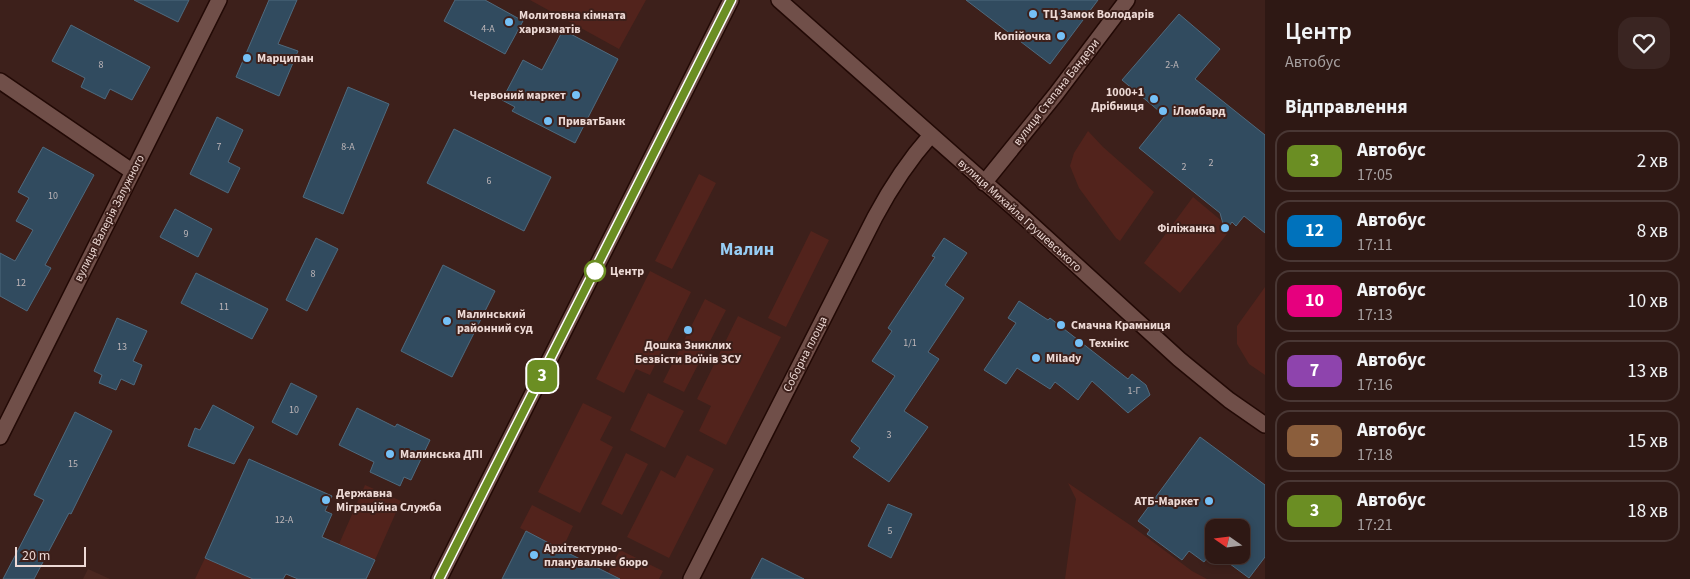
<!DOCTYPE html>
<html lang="uk">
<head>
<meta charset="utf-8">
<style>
  :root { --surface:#2e1814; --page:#3a2522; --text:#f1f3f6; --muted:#a7a0a0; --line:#493734 }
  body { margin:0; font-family:"Source Sans 3",sans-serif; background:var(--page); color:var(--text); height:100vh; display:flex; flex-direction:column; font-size:19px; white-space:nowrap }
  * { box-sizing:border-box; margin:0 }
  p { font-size:16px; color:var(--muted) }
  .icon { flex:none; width:28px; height:28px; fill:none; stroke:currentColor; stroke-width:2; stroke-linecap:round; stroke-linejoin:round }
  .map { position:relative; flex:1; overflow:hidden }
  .side { display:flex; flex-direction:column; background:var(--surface); width:425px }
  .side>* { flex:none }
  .badge { padding:0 10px; border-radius:8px; font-size:18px; line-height:32px }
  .needle { width:32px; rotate:284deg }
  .buttons { position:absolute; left:1205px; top:519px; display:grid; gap:10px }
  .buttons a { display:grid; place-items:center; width:45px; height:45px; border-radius:10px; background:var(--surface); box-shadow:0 2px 8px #0003,0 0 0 1px var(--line); font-size:25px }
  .scale { position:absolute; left:15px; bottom:12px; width:71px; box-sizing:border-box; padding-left:5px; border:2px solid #edd9d5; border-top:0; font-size:14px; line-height:18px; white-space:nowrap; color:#edd9d5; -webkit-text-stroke:4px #3d201b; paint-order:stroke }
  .map>.badge { position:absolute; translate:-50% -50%; box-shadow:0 0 0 2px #fff }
  h2 { padding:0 20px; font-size:19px; line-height:45px }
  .round { display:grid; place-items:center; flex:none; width:52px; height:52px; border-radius:15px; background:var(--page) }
  .head { display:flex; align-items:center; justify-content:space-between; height:85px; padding:0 20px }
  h1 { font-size:24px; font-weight:600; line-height:38px }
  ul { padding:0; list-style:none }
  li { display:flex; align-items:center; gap:15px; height:62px; margin:0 10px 8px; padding:0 10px; border:2px solid var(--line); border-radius:15px }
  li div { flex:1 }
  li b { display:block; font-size:19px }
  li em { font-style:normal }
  li .badge { min-width:55px; font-weight:700; text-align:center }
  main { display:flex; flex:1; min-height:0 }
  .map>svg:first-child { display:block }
  .built { fill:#4a2720 }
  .green { fill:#52231c }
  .building { fill:#314b5f; stroke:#4f6a7e }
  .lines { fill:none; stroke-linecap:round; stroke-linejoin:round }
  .minor-casing { stroke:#220905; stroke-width:18 }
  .tertiary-casing { stroke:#220905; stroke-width:18 }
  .minor { stroke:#704f49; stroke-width:15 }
  .tertiary { stroke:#704f49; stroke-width:15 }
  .line-casing { stroke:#fff; stroke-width:11 }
  .line { stroke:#6b8e23; stroke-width:8 }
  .poi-dot { fill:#75c0f6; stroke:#3d201b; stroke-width:2 }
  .stop-dot { fill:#fff; stroke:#6b8e23; stroke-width:2.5 }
  .labels { text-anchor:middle; stroke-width:4; stroke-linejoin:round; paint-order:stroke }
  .number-label { font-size:10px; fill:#beb6b8 }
  .poi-label { font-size:12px; font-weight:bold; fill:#edd9d5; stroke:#3d201b; text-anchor:start }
  .street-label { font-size:12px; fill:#edd9d5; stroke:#3d201b }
  .stop-label { font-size:12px; font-weight:bold; fill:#edd9d5; stroke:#3d201b; text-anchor:start }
  .district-label { font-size:18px; font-weight:bold; fill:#97cdf5; stroke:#3d201b }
</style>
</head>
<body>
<main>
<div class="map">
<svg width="1265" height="579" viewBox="0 0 1265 579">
  <rect width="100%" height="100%" fill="#3d201b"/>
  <path class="built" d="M88 569 110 579H83Z"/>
  <path class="green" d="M530 0H646L619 49Z
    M1088 131 1103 147 1154 192 1120 241 1116 238 1079 188 1070 166 1074 153Z
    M699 174 716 183 672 269 655 261Z
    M1193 197 1223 222 1219 226 1227 234 1180 293 1144 263Z
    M811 231 829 240 786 327 768 318Z
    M650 271 691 292 650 375 636 369 624 393 596 379Z
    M1265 287V375L1249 364 1237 344V326Z
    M705 299 726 310 684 392 663 382Z
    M738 316 781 337 726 445 699 431 711 406 697 399Z
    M648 393 684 411 665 448 630 430Z
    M583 403 612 417 600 440 613 447 580 513 538 492Z
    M626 453 648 464 622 515 601 504Z
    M687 455 714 469 669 558 627 537 661 470 675 478Z
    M1068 483 1133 527 1192 571 1207 579H1065L1076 499Z
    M365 485 401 501 375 560 339 544Z
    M532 505 573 526 562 550 520 528Z
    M620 550 663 571 659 579H620L608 573Z
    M205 558 253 579H195Z"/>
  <path class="building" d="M134 0H189L178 22Z
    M269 0H297L278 44 298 51 279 96 236 77Z
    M455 0H485L523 21 505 54 444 21Z
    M966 0H1098L1050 64Z
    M1179 14 1220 49 1195 79 1265 135V233L1244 216 1236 226 1232 222 1225 231 1220 213 1139 148 1165 116 1122 80Z
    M71 25 150 67 132 100 110 89 105 99 81 87 85 78 52 61Z
    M563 30 618 59 575 143 512 111 515 107 502 100 523 60 542 70Z
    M348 87 389 104 343 214 303 197Z
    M217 117 243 130 228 162 240 168 228 193 190 174Z
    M454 129 551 177 524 231 427 183Z
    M43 147 94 175 45 265 51 268 27 311 0 296V253L15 261 33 230 16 221 29 198 18 192Z
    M175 209 212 229 198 257 160 237Z
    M316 238 338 249 307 311 286 300Z
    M944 238 967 253 945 285 964 298 928 352 939 359 904 411 928 427 889 482 853 457 860 448 851 441 895 376 872 361 892 331 888 328 935 257 932 256Z
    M443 265 495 291 452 377 401 351Z
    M196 273 268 309 252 339 181 303Z
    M1019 301 1048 320 1050 318 1128 379 1132 374 1146 385 1150 395 1128 413 1092 381 1078 400 1055 382 1050 389 1017 368 1006 384 984 370 1016 323 1008 318Z
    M117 318 147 331 133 361 142 365 134 385 121 379 116 390 99 383 102 375 94 371Z
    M291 383 317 396 297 435 272 422Z
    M213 405 254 427 234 464 188 446 195 428 200 430Z
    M357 408 395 427 397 424 430 440 411 480 404 477 400 486 370 472 374 462 339 445Z
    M75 412 112 431 71 514 69 513 34 579H3L44 500 34 495Z
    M1200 437 1265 485V557L1249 578 1218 555H1241V528H1214V552L1212 551 1204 562 1189 551 1182 560 1147 534 1150 530 1138 521Z
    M249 459 332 496 325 511 332 514 322 537 375 560 366 579H298L286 574 283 579H253L205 558Z
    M888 504 912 514 891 558 868 546Z
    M526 531 562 550 620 579H502Z
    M762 558 804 579H751Z"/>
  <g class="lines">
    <g class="minor-casing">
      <path id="minor" d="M0 81 133 172
        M0 437 219 0"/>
    </g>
    <g class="tertiary-casing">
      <path id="tertiary" d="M779 0 1015 209 1179 359 1229 400 1265 425
        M984 183 1056 94 1127 0
        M439 579 731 0
        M691 579 875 217C891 187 908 161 931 135"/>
    </g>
    <use href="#minor" class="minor"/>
    <use href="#tertiary" class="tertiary"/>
  </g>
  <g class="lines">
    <g class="line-casing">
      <path id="line" d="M439 579 731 0"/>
    </g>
    <use href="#line" class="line"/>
  </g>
  <g class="poi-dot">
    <circle cx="1033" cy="14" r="5"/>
    <circle cx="509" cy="22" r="5"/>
    <circle cx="1061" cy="36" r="5"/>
    <circle cx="247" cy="58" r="5"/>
    <circle cx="576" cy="95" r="5"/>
    <circle cx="1154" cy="99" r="5"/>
    <circle cx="1163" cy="111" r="5"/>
    <circle cx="548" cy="121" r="5"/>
    <circle cx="1225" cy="228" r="5"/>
    <circle cx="447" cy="321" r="5"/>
    <circle cx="1061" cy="325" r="5"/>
    <circle cx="688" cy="330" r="5"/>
    <circle cx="1079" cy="343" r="5"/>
    <circle cx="1036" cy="358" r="5"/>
    <circle cx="390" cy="454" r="5"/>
    <circle cx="326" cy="500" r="5"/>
    <circle cx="1209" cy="501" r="5"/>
    <circle cx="534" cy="555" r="5"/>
  </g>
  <circle class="stop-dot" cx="595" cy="271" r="10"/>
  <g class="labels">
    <g class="number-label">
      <text x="488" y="32">4-А</text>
      <text x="101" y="68">8</text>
      <text x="1172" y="68">2-А</text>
      <text x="219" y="150">7</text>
      <text x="348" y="150">8-А</text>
      <text x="1211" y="166">2</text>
      <text x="1184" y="170">2</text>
      <text x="489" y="184">6</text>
      <text x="53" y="199">10</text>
      <text x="186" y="237">9</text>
      <text x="313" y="277">8</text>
      <text x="21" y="286">12</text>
      <text x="224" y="310">11</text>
      <text x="910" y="346">1/1</text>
      <text x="122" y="350">13</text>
      <text x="1134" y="394">1-Г</text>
      <text x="294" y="413">10</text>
      <text x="889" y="438">3</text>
      <text x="73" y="467">15</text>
      <text x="284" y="523">12-А</text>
      <text x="890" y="534">5</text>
    </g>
    <g class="poi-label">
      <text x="1043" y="18">ТЦ Замок Володарів</text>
      <text x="519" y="19">Молитовна кімната<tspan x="519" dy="14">харизматів</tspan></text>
      <text x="1051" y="40" text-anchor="end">Копійочка</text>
      <text x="257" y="62">Марципан</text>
      <text x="1144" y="96" text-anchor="end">1000+1<tspan x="1144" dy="14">Дрібниця</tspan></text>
      <text x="566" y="99" text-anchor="end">Червоний маркет</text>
      <text x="1173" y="115">іЛомбард</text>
      <text x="558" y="125">ПриватБанк</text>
      <text x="1215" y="232" text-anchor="end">Філіжанка</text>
      <text x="457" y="318">Малинський<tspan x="457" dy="14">районний суд</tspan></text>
      <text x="1071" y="329">Смачна Крамниця</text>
      <text x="1089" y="347">Технікс</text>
      <text x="688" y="349" text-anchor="middle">Дошка Зниклих<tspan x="688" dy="14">Безвісти Воїнів ЗСУ</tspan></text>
      <text x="1046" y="362">Milady</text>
      <text x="400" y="458">Малинська ДПІ</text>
      <text x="336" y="497">Державна<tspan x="336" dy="14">Міграційна Служба</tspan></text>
      <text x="1199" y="505" text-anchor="end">АТБ-Маркет</text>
      <text x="544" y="552">Архітектурно-<tspan x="544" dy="14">планувальне бюро</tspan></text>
    </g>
    <g class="street-label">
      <text transform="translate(1056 92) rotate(-52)" y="4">вулиця Степана Бандери</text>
      <text transform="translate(1020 215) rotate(42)" y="4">вулиця Михайла Грушевського</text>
      <text transform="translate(109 218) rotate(-63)" y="4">вулиця Валерія Залужного</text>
      <text transform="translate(805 354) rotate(-63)" y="4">Соборна площа</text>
    </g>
    <g class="stop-label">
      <text x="610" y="275">Центр</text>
    </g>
    <g class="district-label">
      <text x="747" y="255">Малин</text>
    </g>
  </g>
</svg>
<div class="buttons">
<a><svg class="needle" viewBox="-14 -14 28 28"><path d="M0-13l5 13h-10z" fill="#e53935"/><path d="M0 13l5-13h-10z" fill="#a7a0a0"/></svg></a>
</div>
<div class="scale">20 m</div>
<b class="badge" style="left:542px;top:376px;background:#6b8e23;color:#fff">3</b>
</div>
<section class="side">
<div class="head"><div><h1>Центр</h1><p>Автобус</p></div><a class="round"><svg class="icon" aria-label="heart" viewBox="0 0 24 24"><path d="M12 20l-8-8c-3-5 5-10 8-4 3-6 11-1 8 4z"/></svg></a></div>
<h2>Відправлення</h2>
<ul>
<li><span class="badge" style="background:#6b8e23;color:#fff">3</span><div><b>Автобус</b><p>17:05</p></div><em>2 хв</em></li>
<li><span class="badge" style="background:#0072bc;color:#fff">12</span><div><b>Автобус</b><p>17:11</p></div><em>8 хв</em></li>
<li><span class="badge" style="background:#e6007e;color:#fff">10</span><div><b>Автобус</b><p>17:13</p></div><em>10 хв</em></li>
<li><span class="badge" style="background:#8e44ad;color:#fff">7</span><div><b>Автобус</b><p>17:16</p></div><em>13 хв</em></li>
<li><span class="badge" style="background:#8b5e3c;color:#fff">5</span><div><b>Автобус</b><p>17:18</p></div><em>15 хв</em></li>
<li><span class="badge" style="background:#6b8e23;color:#fff">3</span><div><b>Автобус</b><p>17:21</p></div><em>18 хв</em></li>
</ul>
</section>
</main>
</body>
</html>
